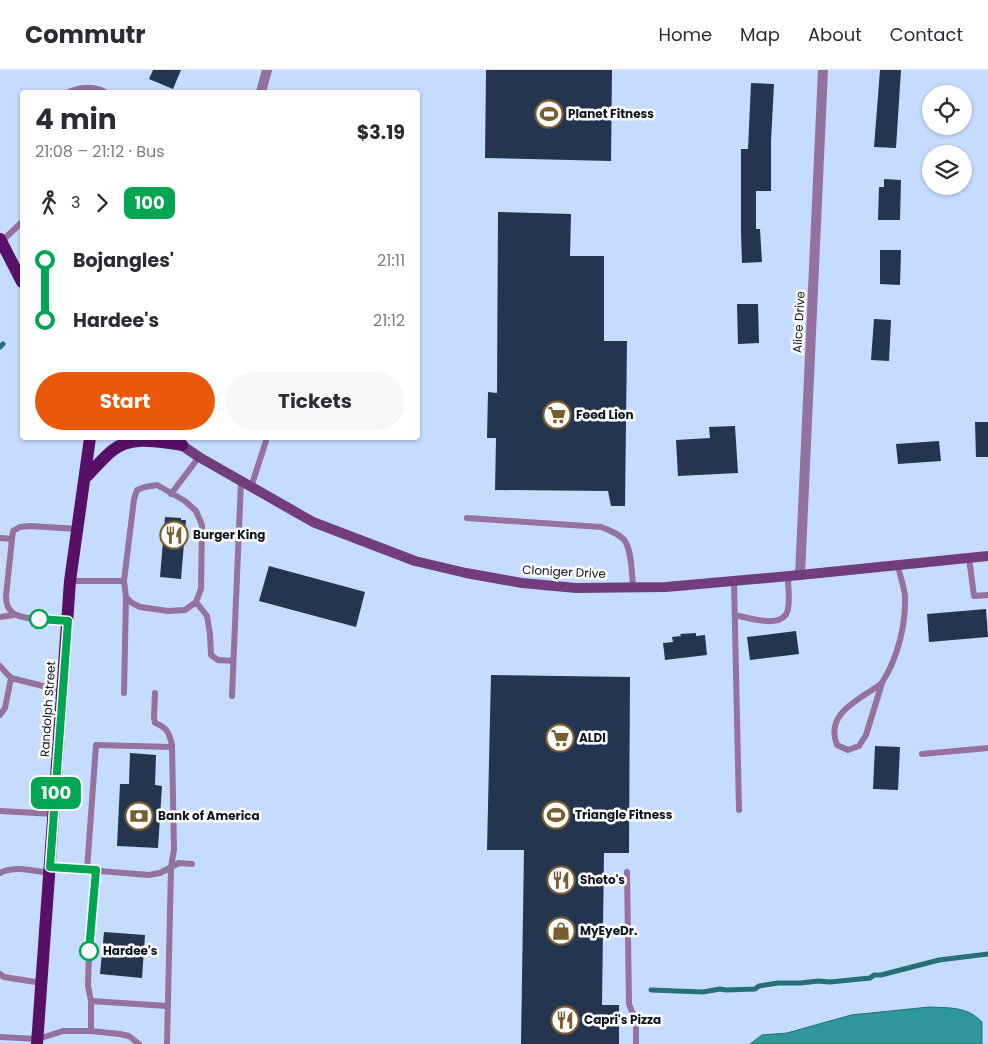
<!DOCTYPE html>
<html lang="en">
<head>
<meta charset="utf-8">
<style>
  :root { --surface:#fff; --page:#f7f7f7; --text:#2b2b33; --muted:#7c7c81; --line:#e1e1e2; --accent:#ea580c }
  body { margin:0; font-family:Poppins,sans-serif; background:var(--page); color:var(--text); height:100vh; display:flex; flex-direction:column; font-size:19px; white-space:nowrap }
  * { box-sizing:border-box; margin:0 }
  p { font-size:16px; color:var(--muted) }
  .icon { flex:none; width:28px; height:28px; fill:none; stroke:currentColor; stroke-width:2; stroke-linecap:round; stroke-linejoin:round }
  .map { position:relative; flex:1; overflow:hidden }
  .sheet { position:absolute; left:20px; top:20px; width:400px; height:350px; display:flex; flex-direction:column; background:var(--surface); border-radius:5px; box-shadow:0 1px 4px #0004 }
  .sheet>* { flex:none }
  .badge { padding:0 10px; border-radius:8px; font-size:18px; line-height:32px }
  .tools { position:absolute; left:922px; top:15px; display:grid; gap:10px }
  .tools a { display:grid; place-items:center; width:50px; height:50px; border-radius:50%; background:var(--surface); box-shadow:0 1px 4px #0004; font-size:25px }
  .map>.badge { position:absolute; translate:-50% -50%; box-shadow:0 0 0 2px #fff }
  .legs { display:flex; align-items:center; gap:8px; height:55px; padding:0 15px; font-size:16px }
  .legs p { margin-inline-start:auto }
  .head { display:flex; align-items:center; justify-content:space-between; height:85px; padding:0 15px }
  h1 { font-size:28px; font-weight:700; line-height:38px }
  .primary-button { display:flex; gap:10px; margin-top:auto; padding:10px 15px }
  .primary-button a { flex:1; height:58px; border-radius:30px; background:var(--accent); color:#fff; font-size:20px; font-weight:700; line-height:58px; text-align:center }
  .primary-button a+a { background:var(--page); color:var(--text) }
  ul { padding:0 15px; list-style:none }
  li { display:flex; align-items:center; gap:18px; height:60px; font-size:19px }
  li i { display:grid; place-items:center; width:8px; height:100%; margin:0 6px; background:currentColor }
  li i::after { content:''; width:12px; height:12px; margin:-6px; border:4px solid; border-radius:50%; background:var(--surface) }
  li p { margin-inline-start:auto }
  li:first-child i { background:linear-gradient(#0000 50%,currentColor 0) }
  li:last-child i { background:linear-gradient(currentColor 50%,#0000 0) }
  header { display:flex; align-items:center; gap:30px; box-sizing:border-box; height:70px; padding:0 25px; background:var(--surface); border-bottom:1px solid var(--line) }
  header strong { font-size:24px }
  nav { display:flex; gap:28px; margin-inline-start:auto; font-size:18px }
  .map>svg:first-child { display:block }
  .water { fill:#2e979b; stroke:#247076 }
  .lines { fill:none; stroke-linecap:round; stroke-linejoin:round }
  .stream { stroke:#247076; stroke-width:5 }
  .building { fill:#243550 }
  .service { stroke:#95719f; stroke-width:6 }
  .minor { stroke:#95719f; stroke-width:10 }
  .tertiary { stroke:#95719f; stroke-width:10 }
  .secondary { stroke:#723d7f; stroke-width:10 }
  .primary { stroke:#580f68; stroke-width:12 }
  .line-1-casing { stroke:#fff; stroke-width:11 }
  .line-1 { stroke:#00a651; stroke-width:8 }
  .stop-1-dot { fill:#fff; stroke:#00a651; stroke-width:2.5 }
  .labels { text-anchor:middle; stroke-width:5; stroke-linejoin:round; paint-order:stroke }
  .poi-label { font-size:12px; font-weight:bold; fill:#0c141f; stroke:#fcfcfc; text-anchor:start }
  .street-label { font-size:12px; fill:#0c141f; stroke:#fcfcfc }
  .stop-label { font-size:12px; font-weight:bold; fill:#0c141f; stroke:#fcfcfc; text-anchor:start }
</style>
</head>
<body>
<header>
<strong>Commutr</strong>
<nav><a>Home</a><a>Map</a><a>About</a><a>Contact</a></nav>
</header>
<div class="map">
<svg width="988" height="974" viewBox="0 0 988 974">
  <rect width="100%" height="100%" fill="#c6dcff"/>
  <path class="water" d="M929 937C948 938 967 936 982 952V974H750L762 965 787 963 851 945Z"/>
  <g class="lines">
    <path class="stream" d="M0 277 3 274
      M651 920 703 922 720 919 726 920 755 919 759 916 778 913H801L818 911 830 912 870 908 874 905H881L939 890 988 884"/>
  </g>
  <path class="building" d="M153 0H181L173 19 149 9Z
    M486 0H612L611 91 485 88Z
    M880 0H901L896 78 874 77Z
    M751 13 774 14 771 71V121H756V159H760L762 192 742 193 741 164V79H748Z
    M884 109 901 110 900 150H878L879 117H884Z
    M498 142 571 144 570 186H604V271H627L625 436H611L608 421 495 420 496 368H487L488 322 497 323Z
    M880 180H901L900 215 880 214Z
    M737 234H758L759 273 738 274Z
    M874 249 891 250 889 291 871 290Z
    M975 352H988V387H976Z
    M735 356 738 403 678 406 676 370 710 368 709 357Z
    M939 371 941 391 898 394 896 374Z
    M165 447 181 448V450H186L181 509 160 507Z
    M269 496 365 522 356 557 259 531Z
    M986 539 988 567 929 572 927 544Z
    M796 561 799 584 750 590 747 567Z
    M696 563V566L705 565 707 585 665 590 663 573 673 572 672 567 681 566 680 564Z
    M491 605 630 607 629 783H604L602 935H619V974H521L524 780H487Z
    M875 676 900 677 898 720 873 719Z
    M130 683 156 685 155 715 162 716 158 778 117 776 120 714H129Z
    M104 862 145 865 142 908 100 904Z"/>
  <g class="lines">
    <path class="service" d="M69 22 71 21C82 17 94 16 105 22
      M1 172 22 152
      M157 415 185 431 196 441 202 455 201 519 196 532 185 540 168 541 140 537 132 533 126 527 124 511 134 429 137 420 145 417Z
      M251 417 267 368
      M171 424 199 387
      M467 448 601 457C609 460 620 464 625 471 632 482 632 505 633 518
      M0 468 12 469
      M969 488 974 526 988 525
      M70 511H124
      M734 511 739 740
      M196 532 207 546 210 564 211 585 218 590 233 591
      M735 545C750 548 784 560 788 539 790 528 788 517 788 507
      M0 547 14 545
      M68 551C56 550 21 550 13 543 7 539 6 533 6 526L12 469 13 461 20 457 30 456 78 459
      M0 596 11 608 63 621
      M882 613 866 665 859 676 848 680 837 675C826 647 851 634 872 620 876 617 881 615 883 611 898 587 906 554 905 526 904 516 900 506 898 496
      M124 623 126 527
      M155 623 154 648 155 653C168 658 169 663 172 675L174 780 171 797 167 974
      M232 626 241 411
      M0 645 5 638 11 608
      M922 684 988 678
      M0 741 54 744
      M50 797 149 805 160 803 179 793 192 794
      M87 800 96 675 172 677
      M627 802 629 934 636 952V974
      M0 803C14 795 34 801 49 803
      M0 904 4 907 42 913
      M91 931 167 936
      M91 961V931L88 916 89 881 95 801
      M0 967 38 969 63 961H91L120 964 129 966 139 974"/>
    <path class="minor" d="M800 505 823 0"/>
    <path class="tertiary" d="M261 22 267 0"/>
    <path class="secondary" d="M177 372 199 387 313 452 415 491 466 503 522 513 576 518 666 517 800 505 988 486"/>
    <path class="primary" d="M0 169 22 212
      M85 408C94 399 103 388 113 380 132 365 160 372 182 375
      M37 974 70 511 90 368"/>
  </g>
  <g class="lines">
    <g class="line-1-casing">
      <path id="line-1" d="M39 549 68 551 50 797 96 800 89 881"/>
    </g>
    <use href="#line-1" class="line-1"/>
  </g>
  <defs>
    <g id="stadium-ring" transform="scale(1.4375)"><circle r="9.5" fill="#fcfcfc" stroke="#785d2f" stroke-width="1.5"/><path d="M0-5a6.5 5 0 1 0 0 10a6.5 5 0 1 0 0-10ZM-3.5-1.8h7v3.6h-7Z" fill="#785d2f"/></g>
    <g id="supermarket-ring" transform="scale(1.4375)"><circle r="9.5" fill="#fcfcfc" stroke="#785d2f" stroke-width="1.5"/><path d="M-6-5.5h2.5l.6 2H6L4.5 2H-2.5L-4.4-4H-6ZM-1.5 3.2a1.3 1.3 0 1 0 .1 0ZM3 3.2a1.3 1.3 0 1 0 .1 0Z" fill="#785d2f"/></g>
    <g id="restaurant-ring" transform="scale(1.4375)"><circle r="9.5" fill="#fcfcfc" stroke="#785d2f" stroke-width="1.5"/><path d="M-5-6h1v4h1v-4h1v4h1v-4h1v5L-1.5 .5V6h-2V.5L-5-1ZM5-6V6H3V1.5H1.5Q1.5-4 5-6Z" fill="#785d2f"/></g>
    <g id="bank-ring" transform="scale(1.4375)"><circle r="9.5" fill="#fcfcfc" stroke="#785d2f" stroke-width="1.5"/><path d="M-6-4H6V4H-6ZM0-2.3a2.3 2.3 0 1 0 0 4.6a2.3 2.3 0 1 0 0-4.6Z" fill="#785d2f"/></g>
    <g id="shop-ring" transform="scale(1.4375)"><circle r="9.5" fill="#fcfcfc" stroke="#785d2f" stroke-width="1.5"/><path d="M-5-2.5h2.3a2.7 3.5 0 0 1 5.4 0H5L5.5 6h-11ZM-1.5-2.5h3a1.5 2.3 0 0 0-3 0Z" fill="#785d2f"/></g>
  </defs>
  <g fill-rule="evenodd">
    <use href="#stadium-ring" x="549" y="44"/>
    <use href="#supermarket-ring" x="557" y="345"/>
    <use href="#restaurant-ring" x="174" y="465"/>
    <use href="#supermarket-ring" x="560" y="668"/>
    <use href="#stadium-ring" x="556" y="745"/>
    <use href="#bank-ring" x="139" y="746"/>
    <use href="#restaurant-ring" x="561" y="810"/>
    <use href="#shop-ring" x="561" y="861"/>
    <use href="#restaurant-ring" x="565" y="950"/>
  </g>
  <g class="stop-1-dot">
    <circle cx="39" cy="549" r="9"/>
    <circle cx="89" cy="881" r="9"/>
  </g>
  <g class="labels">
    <g class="poi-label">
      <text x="568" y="48">Planet Fitness</text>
      <text x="576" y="349">Food Lion</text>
      <text x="193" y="469">Burger King</text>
      <text x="579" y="672">ALDI</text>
      <text x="575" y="749">Triangle Fitness</text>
      <text x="158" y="750">Bank of America</text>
      <text x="580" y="814">Shoto's</text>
      <text x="580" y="865">MyEyeDr.</text>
      <text x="584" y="954">Capri's Pizza</text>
    </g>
    <g class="street-label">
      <text transform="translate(799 252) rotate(-87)" y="4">Alice Drive</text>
      <text transform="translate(564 502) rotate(3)" y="4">Cloniger Drive</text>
      <text transform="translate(48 639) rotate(-86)" y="4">Randolph Street</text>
    </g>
    <g class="stop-label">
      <text x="103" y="885">Hardee's</text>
    </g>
  </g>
</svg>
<div class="tools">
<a><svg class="icon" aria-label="locate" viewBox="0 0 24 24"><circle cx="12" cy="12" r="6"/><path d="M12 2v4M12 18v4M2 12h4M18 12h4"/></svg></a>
<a><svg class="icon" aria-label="layers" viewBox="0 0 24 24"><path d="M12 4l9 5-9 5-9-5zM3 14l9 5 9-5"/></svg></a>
</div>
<b class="badge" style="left:56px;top:723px;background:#00a651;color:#fff">100</b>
<section class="sheet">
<div class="head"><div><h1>4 min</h1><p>21:08 – 21:12 · Bus</p></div><b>$3.19</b></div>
<div class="legs"><svg class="icon" aria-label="walk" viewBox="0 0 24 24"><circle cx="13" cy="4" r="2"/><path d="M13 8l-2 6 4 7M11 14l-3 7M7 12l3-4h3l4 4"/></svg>3<svg class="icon" aria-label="forward" viewBox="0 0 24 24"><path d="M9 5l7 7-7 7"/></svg><b class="badge" style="background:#00a651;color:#fff">100</b></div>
<ul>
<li><i style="color:#00a651"></i><b>Bojangles'</b><p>21:11</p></li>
<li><i style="color:#00a651"></i><b>Hardee's</b><p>21:12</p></li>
</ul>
<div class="primary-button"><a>Start</a><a>Tickets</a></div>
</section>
</div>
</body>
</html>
